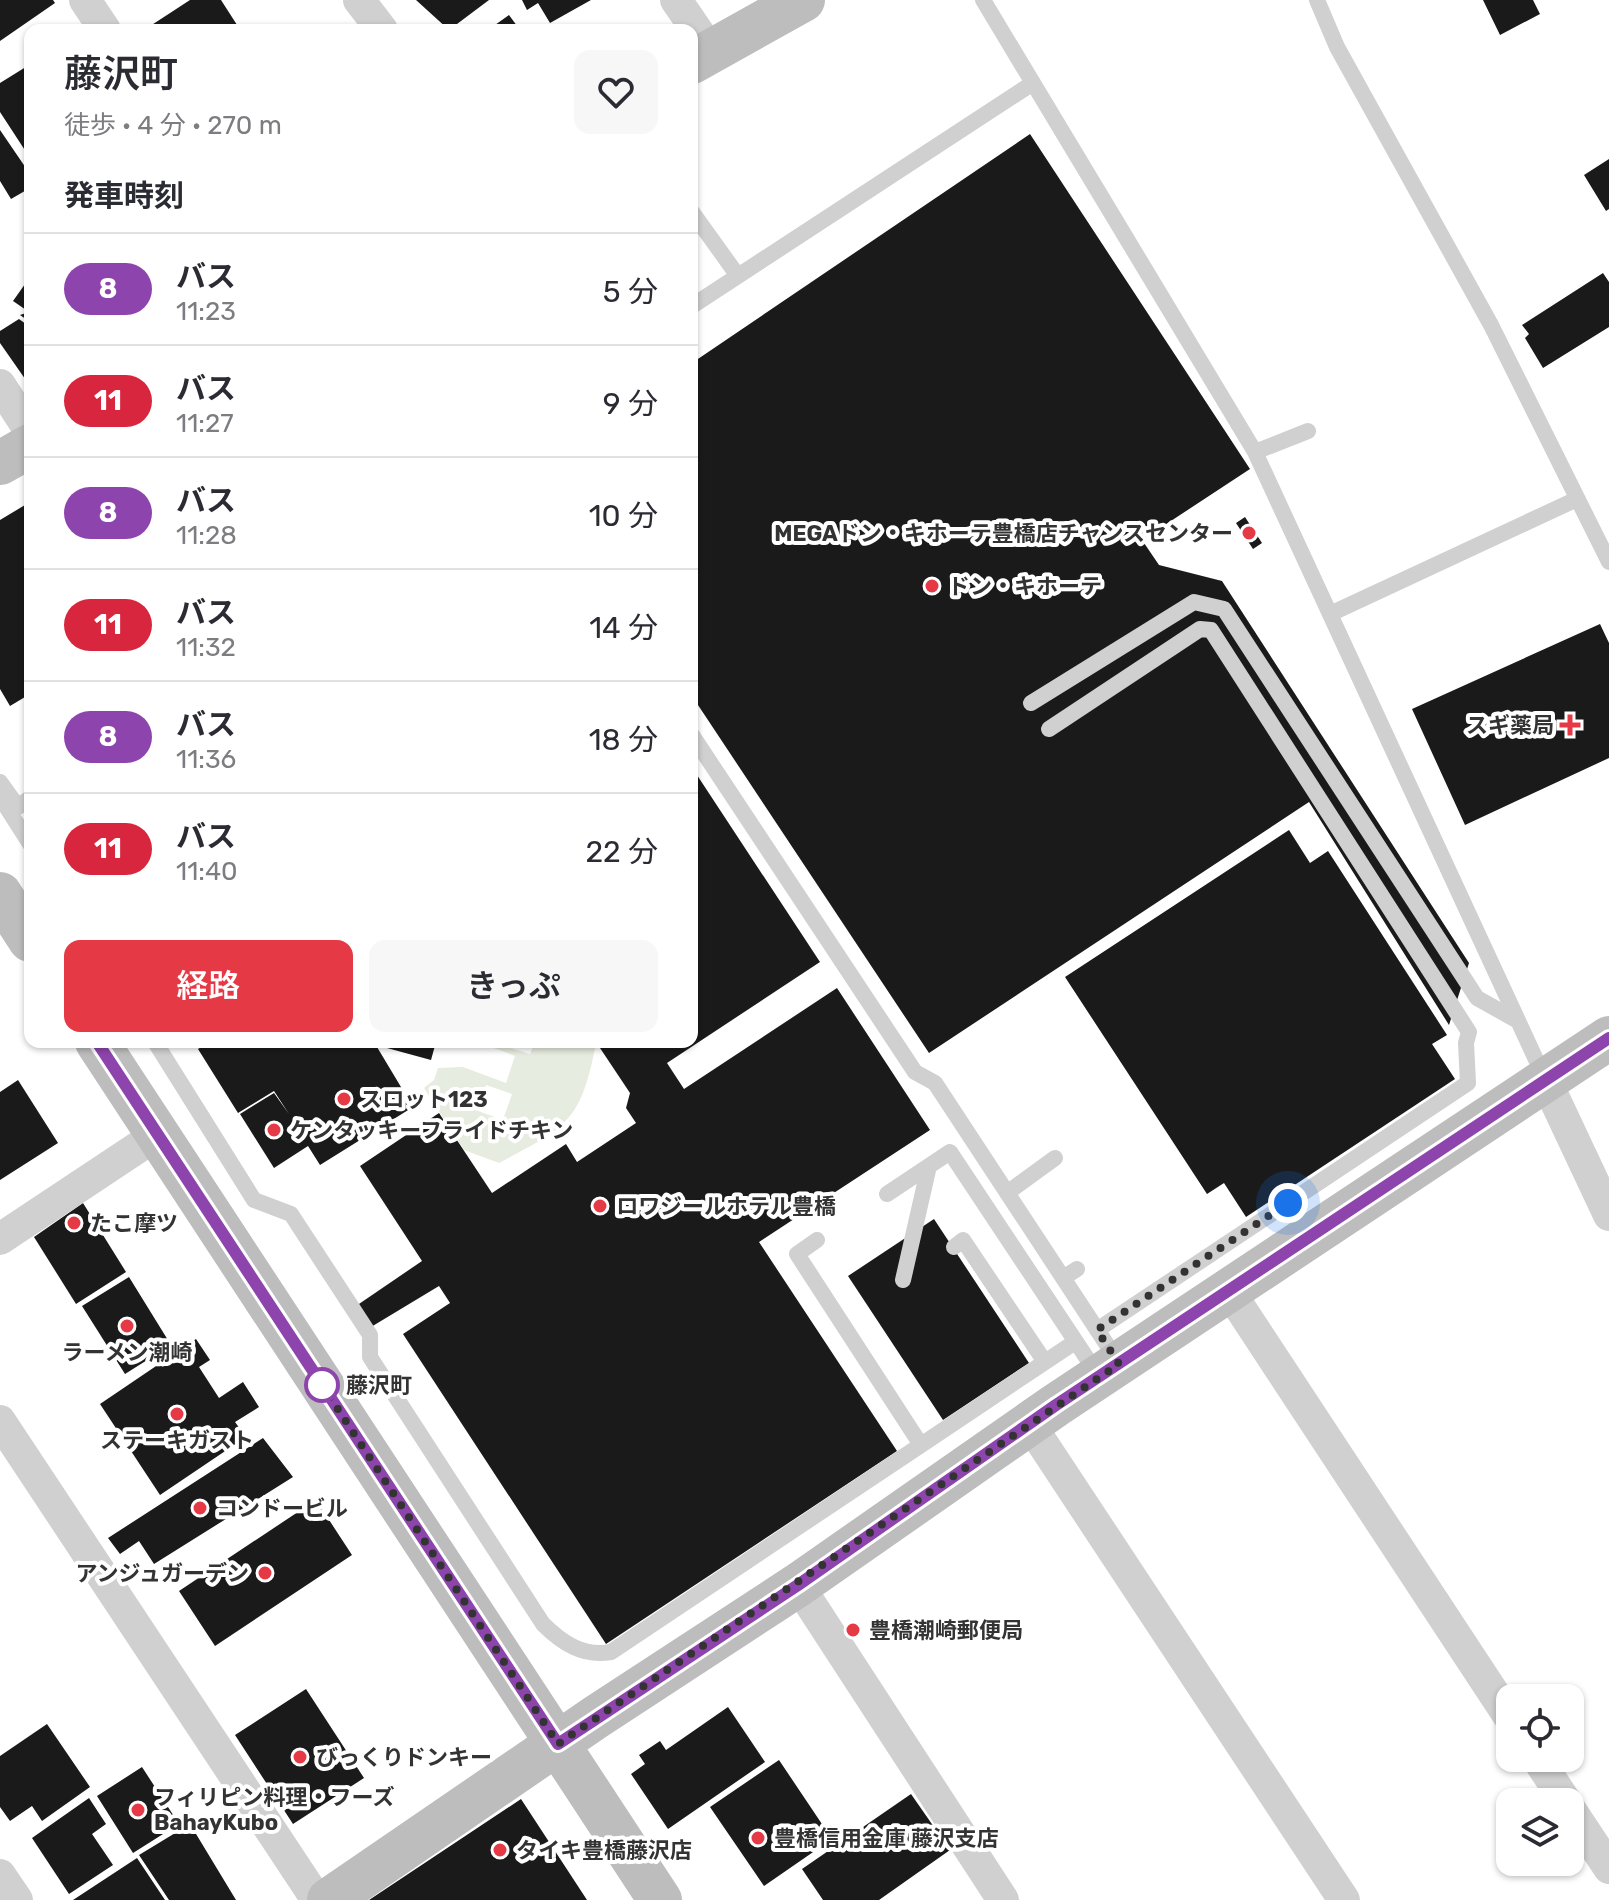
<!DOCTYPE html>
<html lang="ja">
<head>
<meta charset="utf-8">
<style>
  :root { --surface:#fff; --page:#f7f7f7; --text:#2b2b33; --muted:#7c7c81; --line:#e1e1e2; --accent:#e63946 }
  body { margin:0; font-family:Rubik,"Noto Sans JP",sans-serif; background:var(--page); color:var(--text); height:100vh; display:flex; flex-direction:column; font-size:30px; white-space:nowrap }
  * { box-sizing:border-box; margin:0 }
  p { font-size:26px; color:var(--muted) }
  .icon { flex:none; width:44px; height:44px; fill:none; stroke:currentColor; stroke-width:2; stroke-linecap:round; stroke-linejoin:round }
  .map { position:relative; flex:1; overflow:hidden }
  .side { position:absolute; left:24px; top:24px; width:674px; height:1024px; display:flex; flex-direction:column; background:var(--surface); border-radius:16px; box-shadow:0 2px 6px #0004 }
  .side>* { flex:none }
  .badge { padding:0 16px; border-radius:26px; font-size:28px; line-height:52px }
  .tools { position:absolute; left:1496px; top:1684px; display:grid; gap:16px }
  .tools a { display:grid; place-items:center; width:88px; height:88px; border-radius:16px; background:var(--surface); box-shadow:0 2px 6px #0004; font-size:40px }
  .you { position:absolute; width:40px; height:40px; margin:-20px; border:6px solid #fff; border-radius:50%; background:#1a73e8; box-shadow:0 0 0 12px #1a73e833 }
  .map>.badge { position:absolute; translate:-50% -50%; box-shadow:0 0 0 4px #fff }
  h2 { padding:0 40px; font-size:30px; line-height:72px }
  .round { display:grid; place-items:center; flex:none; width:84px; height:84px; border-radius:16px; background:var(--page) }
  .summary { display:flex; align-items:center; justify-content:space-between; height:136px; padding:0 40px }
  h1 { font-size:38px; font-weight:600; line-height:60px }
  .cta { display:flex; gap:16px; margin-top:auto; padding:16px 40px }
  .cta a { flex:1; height:92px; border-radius:16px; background:var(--accent); color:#fff; font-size:32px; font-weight:600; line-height:92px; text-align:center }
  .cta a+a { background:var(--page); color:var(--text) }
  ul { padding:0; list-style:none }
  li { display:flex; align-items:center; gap:24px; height:112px; padding:0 40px; border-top:2px solid var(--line) }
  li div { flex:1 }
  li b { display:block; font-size:30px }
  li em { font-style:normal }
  li .badge { min-width:88px; font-weight:700; text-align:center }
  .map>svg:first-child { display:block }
  .green { fill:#e6ecdf; fill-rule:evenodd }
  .building { fill:#1a1a1a }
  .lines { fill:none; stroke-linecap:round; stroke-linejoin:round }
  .lane { stroke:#d0d0d0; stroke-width:16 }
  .street { stroke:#d0d0d0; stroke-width:32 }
  .secondary { stroke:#bdbdbd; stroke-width:44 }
  .line-casing { stroke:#fff; stroke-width:18 }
  .line { stroke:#8e44ad; stroke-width:12 }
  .walk { stroke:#333; stroke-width:8; stroke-dasharray:0 14.4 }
  .poi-dot { fill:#e63946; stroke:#fff; stroke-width:3 }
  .stop-dot { fill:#fff; stroke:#8e44ad; stroke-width:4 }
  .labels { text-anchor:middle; stroke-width:8; stroke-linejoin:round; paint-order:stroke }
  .poi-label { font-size:22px; font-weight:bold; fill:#333; stroke:#fff; text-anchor:start }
  .stop-label { font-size:22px; font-weight:bold; fill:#333; stroke:#fff; text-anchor:start }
</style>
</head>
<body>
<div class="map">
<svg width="1609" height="1900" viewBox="0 0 1609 1900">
  <rect width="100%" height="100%" fill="#fff"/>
  <path class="green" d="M478 1042H505L504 1046 530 1054 535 1042 596 1043C581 1122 567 1127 499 1163L464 1150 424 1088 434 1080 438 1068 463 1067 506 1083 515 1056ZM486 1085 512 1094 503 1120 478 1111Z"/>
  <path class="building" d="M0 0H53L55 3 0 41Z
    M190 0H221L239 28 144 30Z
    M416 0H489L449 30Z
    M522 0H591L550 23 538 3 527 10Z
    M1483 0H1533L1540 14 1500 35Z
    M509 15 520 30H488Z
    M29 65 30 67V158L0 112V83Z
    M0 130 30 174V188L11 199 0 181Z
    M1030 134 1250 469 1142 540 1159 565 1222 581 1469 963 1449 1025 1309 802 929 1053 692 696V363Z
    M1609 159V209L1606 211 1584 175Z
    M1603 273 1609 282V327L1543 368 1525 338 1529 334 1522 325Z
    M30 277V322L20 315 29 312 13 301Z
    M19 319 30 327V386L0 343V331Z
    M30 502V694L10 706 0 689V520Z
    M1245 517 1262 543 1253 549 1236 523Z
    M1600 624 1609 643V758L1465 825 1412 709Z
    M695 772 820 962 667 1063 684 1089 837 988 930 1130 759 1242 897 1451 606 1644 403 1334 450 1303 439 1286 371 1327 356 1306 422 1261 360 1166 439 1113 492 1193 566 1144 577 1162 636 1123 626 1108 630 1093 596 1042H692V774Z
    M1289 830 1310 863 1328 851 1447 1035 1432 1044 1455 1079 1246 1217 1224 1183 1207 1194 1065 977Z
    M209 1042H374L413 1107 320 1165 308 1146 274 1168 240 1114 274 1093 289 1114 274 1091 238 1113 198 1049Z
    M377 1042H436L431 1060 376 1045Z
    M18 1080 58 1143 0 1180V1092Z
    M83 1203 126 1272 76 1304 34 1237Z
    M934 1219 1029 1363 943 1420 848 1276Z
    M129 1277 171 1345 125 1374 82 1306Z
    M196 1339 210 1360 199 1367 219 1398 243 1382 259 1407 235 1422 246 1437 160 1495 100 1404Z
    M263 1438 293 1477 154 1564 139 1541 120 1554 108 1538Z
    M316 1500 352 1555 215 1646 179 1591Z
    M306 1689 364 1778 293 1824 235 1735Z
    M728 1707 765 1762 668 1829 631 1774 645 1764 639 1755 660 1741 666 1750Z
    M47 1724 90 1787 42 1821 32 1806 10 1821 0 1807V1756Z
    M779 1760 832 1839 764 1886 710 1807Z
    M142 1767 179 1824 133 1853 97 1796Z
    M911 1794 950 1850 879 1900H823L802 1869Z
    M89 1798 106 1824 92 1834 113 1865 69 1894 32 1838Z
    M521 1799 587 1900H369Z
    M190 1824 236 1900H169L139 1855Z
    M137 1858 165 1900H73Z"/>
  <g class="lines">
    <path class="lane" d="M983 0 1255 452 1545 1079
      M1317 0 1337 47 1491 325 1609 562
      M692 212 738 276
      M692 306 1033 83
      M1255 452 1308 431
      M1330 614 1577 499
      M1031 703 1194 602 1224 609 1477 998 1518 1021
      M1049 729 1200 629 1211 630 1469 1032 1466 1043 1468 1083 1097 1330
      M692 735 915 1072 935 1083 1117 1360
      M0 782 18 807 30 798
      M0 797 30 844
      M155 1042 254 1200 291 1214 370 1335V1357L543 1624C562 1643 583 1657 611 1652L921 1445 797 1254 817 1240
      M1007 1193 1055 1158
      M887 1194 950 1152 1098 1375
      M954 1247 963 1240 1045 1362
      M1063 1278 1077 1269
      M903 1280 929 1166
      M921 1445 1075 1342"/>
    <path class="street" d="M85 0 105 30
      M359 0 382 30
      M676 0 711 51
      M0 385 30 431
      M1546 1081 1609 1215
      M0 1239 158 1134
      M1229 1291 1510 1718
      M0 1421 317 1900
      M1029 1423 1344 1900
      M798 1585 1003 1900
      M1537 1758 1566 1802
      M1570 1809 1609 1868
      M0 1875 17 1900"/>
    <path class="secondary" d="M692 62 803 0
      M0 463 30 446
      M0 894 30 940
      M97 1042 660 1900
      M329 1900 596 1717 798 1585 1056 1405 1609 1038"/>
  </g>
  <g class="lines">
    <g class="line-casing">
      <path id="line" d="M97 1042 558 1744 798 1585 1056 1405 1609 1038"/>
    </g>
    <use href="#line" class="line"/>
    <path class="walk" d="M322 1385 558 1744 1119 1364 1097 1330 1288 1203"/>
  </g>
  <g class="poi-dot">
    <circle cx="1249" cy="533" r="8"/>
    <circle cx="932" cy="586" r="8"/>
    <path d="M1566 713h8v8h8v8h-8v8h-8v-8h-8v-8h8z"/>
    <circle cx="344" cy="1099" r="8"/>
    <circle cx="274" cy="1130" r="8"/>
    <circle cx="600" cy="1206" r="8"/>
    <circle cx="74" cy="1223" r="8"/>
    <circle cx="127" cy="1326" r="8"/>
    <circle cx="177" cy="1414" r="8"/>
    <circle cx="200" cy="1508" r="8"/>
    <circle cx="265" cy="1573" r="8"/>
    <circle cx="853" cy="1630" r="8"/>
    <circle cx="300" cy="1757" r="8"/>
    <circle cx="138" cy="1810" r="8"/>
    <circle cx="758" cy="1838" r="8"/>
    <circle cx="500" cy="1850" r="8"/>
  </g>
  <circle class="stop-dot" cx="322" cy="1385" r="16"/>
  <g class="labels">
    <g class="poi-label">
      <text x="1233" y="541" text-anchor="end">MEGAドン・キホーテ豊橋店チャンスセンター</text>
      <text x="948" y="594">ドン・キホーテ</text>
      <text x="1554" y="733" text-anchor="end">スギ薬局</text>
      <text x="360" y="1107">スロット123</text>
      <text x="290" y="1138">ケンタッキーフライドチキン</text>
      <text x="616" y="1214">ロワジールホテル豊橋</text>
      <text x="90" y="1231">たこ摩ツ</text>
      <text x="127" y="1360" text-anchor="middle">ラーメン潮崎</text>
      <text x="177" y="1448" text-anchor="middle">ステーキガスト</text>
      <text x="216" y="1516">コンドービル</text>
      <text x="249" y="1581" text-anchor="end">アンジュガーデン</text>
      <text x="869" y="1638">豊橋潮崎郵便局</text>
      <text x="316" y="1765">びっくりドンキー</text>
      <text x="154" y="1805">フィリピン料理・フーズ<tspan x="154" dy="25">BahayKubo</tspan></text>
      <text x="774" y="1846">豊橋信用金庫 藤沢支店</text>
      <text x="516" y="1858">タイキ豊橋藤沢店</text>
    </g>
    <g class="stop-label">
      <text x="346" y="1393">藤沢町</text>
    </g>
  </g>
</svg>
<div class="tools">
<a><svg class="icon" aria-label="locate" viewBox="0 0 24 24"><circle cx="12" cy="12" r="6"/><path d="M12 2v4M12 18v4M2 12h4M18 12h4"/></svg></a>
<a><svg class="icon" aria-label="layers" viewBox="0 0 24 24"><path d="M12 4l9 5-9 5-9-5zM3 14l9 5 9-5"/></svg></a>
</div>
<div class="you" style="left:1288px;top:1203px"></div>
<section class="side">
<div class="summary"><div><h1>藤沢町</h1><p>徒歩 · 4 分 · 270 m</p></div><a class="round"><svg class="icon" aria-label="heart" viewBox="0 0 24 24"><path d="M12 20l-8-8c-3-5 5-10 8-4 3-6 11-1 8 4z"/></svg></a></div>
<h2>発車時刻</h2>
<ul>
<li><span class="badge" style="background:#8e44ad;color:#fff">8</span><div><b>バス</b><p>11:23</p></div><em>5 分</em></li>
<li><span class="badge" style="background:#d7263d;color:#fff">11</span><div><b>バス</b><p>11:27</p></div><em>9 分</em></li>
<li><span class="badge" style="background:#8e44ad;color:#fff">8</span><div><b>バス</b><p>11:28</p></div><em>10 分</em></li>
<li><span class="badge" style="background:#d7263d;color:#fff">11</span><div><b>バス</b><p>11:32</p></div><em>14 分</em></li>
<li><span class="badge" style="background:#8e44ad;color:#fff">8</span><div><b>バス</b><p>11:36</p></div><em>18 分</em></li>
<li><span class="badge" style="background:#d7263d;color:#fff">11</span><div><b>バス</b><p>11:40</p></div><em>22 分</em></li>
</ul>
<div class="cta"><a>経路</a><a>きっぷ</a></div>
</section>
</div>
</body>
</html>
